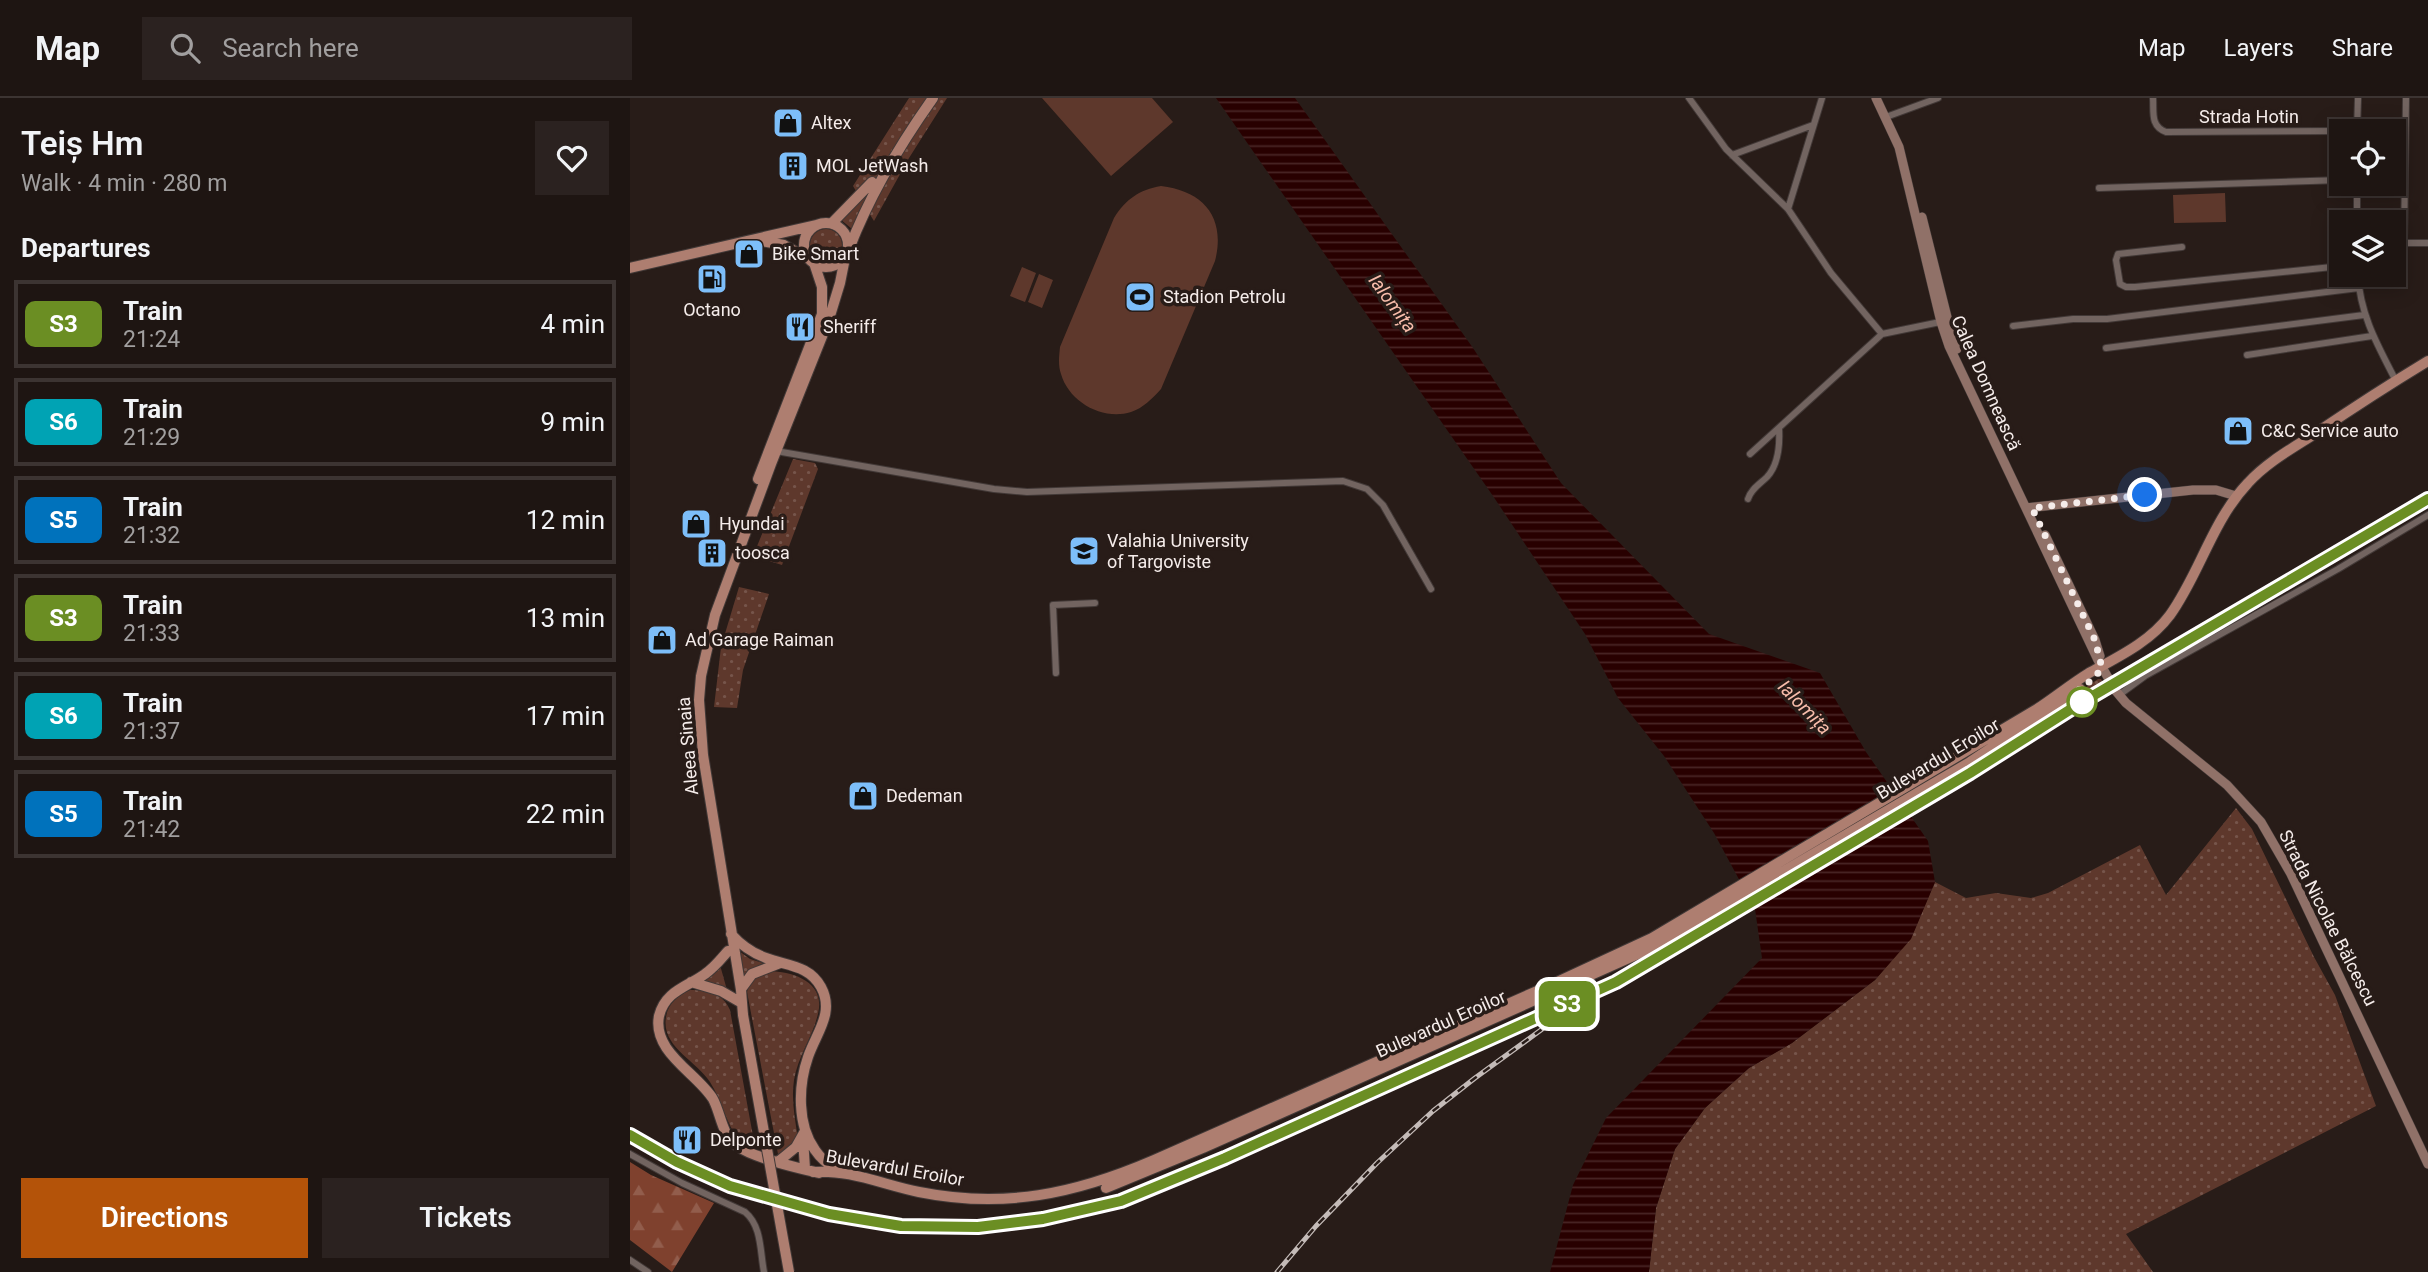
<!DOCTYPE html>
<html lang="en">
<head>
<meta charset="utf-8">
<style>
  :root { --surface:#1e1512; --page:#2b2220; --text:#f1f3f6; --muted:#a19f9f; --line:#3c3432; --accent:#b45309 }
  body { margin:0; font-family:Roboto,sans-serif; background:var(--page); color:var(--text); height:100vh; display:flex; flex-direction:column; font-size:26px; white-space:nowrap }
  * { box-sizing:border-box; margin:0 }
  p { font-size:23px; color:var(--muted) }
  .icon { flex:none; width:38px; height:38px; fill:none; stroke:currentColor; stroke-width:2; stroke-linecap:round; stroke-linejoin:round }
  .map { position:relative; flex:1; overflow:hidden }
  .panel { display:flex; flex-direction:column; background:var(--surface); width:630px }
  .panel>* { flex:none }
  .badge { padding:0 14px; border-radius:10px; font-size:24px; line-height:46px }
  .controls { position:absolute; left:1699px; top:21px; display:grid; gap:14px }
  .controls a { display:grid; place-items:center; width:77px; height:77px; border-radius:0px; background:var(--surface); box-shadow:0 4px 18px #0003,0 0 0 2px var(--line); font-size:35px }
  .you { position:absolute; width:35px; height:35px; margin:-18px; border:5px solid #fff; border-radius:50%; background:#1a73e8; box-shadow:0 0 0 10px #1a73e833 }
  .map>.badge { position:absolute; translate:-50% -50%; box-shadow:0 0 0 4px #fff }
  h2 { padding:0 21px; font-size:26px; line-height:63px }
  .round { display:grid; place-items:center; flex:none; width:74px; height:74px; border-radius:0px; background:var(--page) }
  .overview { display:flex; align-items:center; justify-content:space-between; height:119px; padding:0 21px }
  h1 { font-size:33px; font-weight:600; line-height:52px }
  .action { display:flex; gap:14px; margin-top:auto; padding:14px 21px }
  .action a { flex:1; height:80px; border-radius:0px; background:var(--accent); color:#fff; font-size:28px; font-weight:600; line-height:80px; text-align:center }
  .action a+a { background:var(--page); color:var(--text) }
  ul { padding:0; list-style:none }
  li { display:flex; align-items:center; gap:21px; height:88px; margin:0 14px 10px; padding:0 7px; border:4px solid var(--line); border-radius:0px }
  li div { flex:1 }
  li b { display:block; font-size:26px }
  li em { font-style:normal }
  li .badge { min-width:77px; font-weight:700; text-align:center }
  header { display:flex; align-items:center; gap:42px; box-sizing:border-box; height:98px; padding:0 35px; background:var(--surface); border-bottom:2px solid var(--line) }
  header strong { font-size:33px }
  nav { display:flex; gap:38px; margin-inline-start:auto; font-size:24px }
  .search { width:490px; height:63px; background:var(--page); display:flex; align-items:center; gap:18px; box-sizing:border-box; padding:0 24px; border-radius:0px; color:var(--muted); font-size:26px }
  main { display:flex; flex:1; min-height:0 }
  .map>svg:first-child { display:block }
  .grass { fill:url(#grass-dots) }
  .forest { fill:url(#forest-firs) }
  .garden { fill:#5e382c }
  .water { fill:url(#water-rules) }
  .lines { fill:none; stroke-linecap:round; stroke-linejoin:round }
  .street-casing { stroke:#423937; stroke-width:8 }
  .secondary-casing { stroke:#423937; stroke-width:10 }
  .primary-casing { stroke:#423937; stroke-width:12 }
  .street { stroke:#726460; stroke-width:6 }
  .secondary { stroke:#907168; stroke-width:9 }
  .primary { stroke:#ae7e70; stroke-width:10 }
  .rail-casing { stroke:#c4bbb8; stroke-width:5 }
  .rail { stroke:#281c18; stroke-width:2.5; stroke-dasharray:8; stroke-linecap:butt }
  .primary-bridge-casing { stroke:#423937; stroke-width:12; stroke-linecap:butt }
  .primary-bridge { stroke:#ae7e70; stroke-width:10 }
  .line-casing { stroke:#fff; stroke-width:16 }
  .line { stroke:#6b8e23; stroke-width:10 }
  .walk { stroke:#f5ecea; stroke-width:7; stroke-dasharray:0 12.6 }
  .stop-dot { fill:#fff; stroke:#6b8e23; stroke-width:3.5 }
  .labels { text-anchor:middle; stroke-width:7; stroke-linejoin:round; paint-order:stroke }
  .street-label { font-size:18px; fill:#f5ecea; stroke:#281c18 }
  .poi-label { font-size:18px; fill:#f5ecea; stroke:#281c18; text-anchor:start }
  .water-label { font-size:19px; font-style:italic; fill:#f8bdab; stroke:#281c18 }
</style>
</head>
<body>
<header>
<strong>Map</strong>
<div class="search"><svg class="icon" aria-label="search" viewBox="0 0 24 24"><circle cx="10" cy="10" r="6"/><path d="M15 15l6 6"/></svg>Search here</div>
<nav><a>Map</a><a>Layers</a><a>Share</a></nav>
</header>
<main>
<section class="panel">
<div class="overview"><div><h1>Teiș Hm</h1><p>Walk · 4 min · 280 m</p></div><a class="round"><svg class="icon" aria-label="heart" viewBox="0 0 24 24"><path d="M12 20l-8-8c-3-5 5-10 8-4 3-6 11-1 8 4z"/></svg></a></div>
<h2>Departures</h2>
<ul>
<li><span class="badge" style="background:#6b8e23;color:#fff">S3</span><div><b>Train</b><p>21:24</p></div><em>4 min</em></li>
<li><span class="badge" style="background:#00a3b4;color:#fff">S6</span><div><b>Train</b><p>21:29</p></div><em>9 min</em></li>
<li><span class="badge" style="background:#0072bc;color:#fff">S5</span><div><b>Train</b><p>21:32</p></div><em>12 min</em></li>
<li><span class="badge" style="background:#6b8e23;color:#fff">S3</span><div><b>Train</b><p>21:33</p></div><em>13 min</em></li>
<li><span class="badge" style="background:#00a3b4;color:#fff">S6</span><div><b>Train</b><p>21:37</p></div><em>17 min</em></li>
<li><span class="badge" style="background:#0072bc;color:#fff">S5</span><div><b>Train</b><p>21:42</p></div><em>22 min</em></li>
</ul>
<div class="action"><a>Directions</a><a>Tickets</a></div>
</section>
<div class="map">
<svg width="1798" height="1174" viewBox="0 0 1798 1174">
  <defs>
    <pattern id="grass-dots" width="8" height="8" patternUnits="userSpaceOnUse" patternTransform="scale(1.75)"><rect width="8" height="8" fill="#5e382c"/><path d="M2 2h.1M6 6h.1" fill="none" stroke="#76554b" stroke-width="1.8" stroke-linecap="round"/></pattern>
    <pattern id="forest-firs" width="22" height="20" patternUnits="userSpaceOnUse" patternTransform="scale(1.75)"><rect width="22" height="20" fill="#7f412e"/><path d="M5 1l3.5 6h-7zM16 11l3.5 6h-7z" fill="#925d4c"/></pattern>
    <pattern id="water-rules" width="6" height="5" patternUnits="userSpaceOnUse" patternTransform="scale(1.75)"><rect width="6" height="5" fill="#280000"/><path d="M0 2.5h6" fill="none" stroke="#482525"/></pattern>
  </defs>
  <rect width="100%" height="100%" fill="#281c18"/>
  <path class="grass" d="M279 0H317L279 60 244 123 234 107 222 131 210 121 231 101 223 88Z
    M180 147a16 16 0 1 1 32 0a16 16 0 1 1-32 0Z
    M163 361 185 365 188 371 152 467 123 458Z
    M109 489 139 496 113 572 107 610 84 609 91 549Z
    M1468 581H1471L1475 588 1465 590 1451 598 1344 669 1343 667Z
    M1606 710 1622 731 1684 859 1705 897 1746 1008 1496 1136 1523 1174H1019L1026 1110 1045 1051 1075 1010 1119 970 1162 945 1245 882 1281 840 1305 784 1336 800 1366 795 1401 800 1418 795 1510 747 1536 797Z
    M109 853 120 861 133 865 114 877Z
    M90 867 97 892 72 882Z
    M140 873C161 874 192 882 189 910 186 934 168 957 164 982 161 1001 165 1021 168 1041L157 1054 148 1056 117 894C119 881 128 879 140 873Z
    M60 892C77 892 93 895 100 912L125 1049H120L109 1043C96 1025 92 1003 80 984 66 962 31 949 36 919 38 905 48 898 60 892Z"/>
  <path class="forest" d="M0 1064 21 1077 84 1105 42 1174 0 1142Z"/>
  <path class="garden" d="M412 0H522L543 24 481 78Z
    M531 88C574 93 596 120 585 163L531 291C522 301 513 310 501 314 473 323 439 304 431 276 428 267 429 259 430 249L484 120C496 101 509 92 531 88Z
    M1595 95 1596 124 1544 125 1543 97Z
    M392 169 406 175 395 204 380 198Z
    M409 176 423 182 412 210 398 204Z"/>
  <path class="water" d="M586 0H665L843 250 931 385 1079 536 1190 575 1236 654 1298 743 1305 784 1281 841 1245 882 1162 945 1119 970 1075 1010 1045 1051 1026 1110 1019 1174H920L943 1087 976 1020 1132 860 1125 811 1084 735 1034 658 988 600 955 536 863 398Z"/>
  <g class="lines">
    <g class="street-casing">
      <path id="street" d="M1059 0 1096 51 1158 111 1201 175 1252 236
        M1523 0C1524 14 1520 28 1536 34L1712 33
        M1256 19 1308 0
        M1727 33 1728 0
        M1102 57 1183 27
        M1764 74H1775
        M1727 86V124
        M1469 90 1712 82
        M1158 111 1192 0
        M1764 145H1798
        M1774 145 1776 0
        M1552 149 1488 156 1486 162 1490 186 1496 189H1505L1712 168
        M1728 177C1730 217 1748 248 1766 283
        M1383 228 1443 221H1477L1729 190
        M1252 236 1315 223
        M1476 250 1734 217
        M1617 257 1742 238
        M146 353 364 391 397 394 713 383 737 391 753 407 801 491
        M1120 356 1252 236
        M1118 401C1121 391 1130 386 1137 379 1149 366 1150 347 1149 330
        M426 575 423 507 465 505
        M1489 597 1515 578 1708 471 1798 417
        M0 1056 52 1085 115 1114C132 1128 130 1154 134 1174
        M0 1162 18 1174"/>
    </g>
    <g class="secondary-casing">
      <path id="secondary" d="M1246 0 1269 49 1311 224 1319 248 1468 562 1485 592 1496 605 1597 687 1631 724 1661 776 1798 1066
        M1292 119 1318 223 1327 251
        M1396 410 1563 392H1586L1606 398
        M1415 437 1465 542 1470 558"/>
    </g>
    <g class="primary-casing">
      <path id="primary" d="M174 147a22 22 0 1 1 44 0a22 22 0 1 1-44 0Z
        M202 125 242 84
        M131 143 154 147 177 160
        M219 151C240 96 269 48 303 0
        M0 170 186 127
        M128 381 192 216V189L184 165
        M101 836C111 847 122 855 136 860 157 868 179 867 191 889 205 915 186 935 178 959 168 988 167 1027 185 1052 191 1061 200 1068 209 1074
        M98 853C91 861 84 870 75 876 57 889 35 893 29 918 22 954 67 975 83 1001 91 1016 92 1038 107 1048 124 1060 168 1070 189 1075
        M61 884 91 893 110 904
        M111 891 122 876 150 865
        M113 917 111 892 73 657 69 602 71 578 85 517 141 366 199 221 210 185 215 160
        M173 1040 175 1071
        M149 1063 166 1049 175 1033
        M183 1074C219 1071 254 1087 289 1094 374 1111 445 1096 524 1062L914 890 1022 840 1407 611C1424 600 1441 586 1459 575 1488 559 1520 544 1540 517 1570 475 1582 423 1618 385 1637 364 1663 350 1686 335 1723 310 1760 286 1798 263
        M476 1090 573 1050 1026 848 1340 664 1450 591"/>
    </g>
    <use href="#street" class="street"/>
    <use href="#secondary" class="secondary"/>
    <use href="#primary" class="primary"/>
    <g class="rail-casing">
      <path id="rail" d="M0 1038 47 1064 100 1088 199 1116 271 1128 347 1129 413 1121 491 1103 595 1060 935 908
        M647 1174 686 1128 747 1065 803 1013 845 980 915 929 986 884 1340 675 1433 615 1798 401"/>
    </g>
    <use href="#rail" class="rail"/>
    <g class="primary-bridge-casing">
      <path id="primary-bridge" d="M113 917 159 1174"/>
    </g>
    <use href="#primary-bridge" class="primary-bridge"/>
  </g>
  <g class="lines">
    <g class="line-casing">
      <path id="line" d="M0 1037 47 1064 100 1088 199 1116 271 1128 348 1129 413 1121 491 1103 595 1060 986 884 1340 675 1449 606 1798 401"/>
    </g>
    <use href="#line" class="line"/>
    <path class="walk" d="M1452 604 1449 592 1464 580 1472 570 1465 542 1402 410 1515 397"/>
  </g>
  <defs>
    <g id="shop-square" transform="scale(1.575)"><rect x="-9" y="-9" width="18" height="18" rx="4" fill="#7dbef9" stroke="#281c18"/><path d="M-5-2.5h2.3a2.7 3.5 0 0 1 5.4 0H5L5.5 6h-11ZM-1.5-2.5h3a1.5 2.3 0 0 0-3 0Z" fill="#111"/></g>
    <g id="building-square" transform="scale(1.575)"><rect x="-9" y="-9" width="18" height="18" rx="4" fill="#7dbef9" stroke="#281c18"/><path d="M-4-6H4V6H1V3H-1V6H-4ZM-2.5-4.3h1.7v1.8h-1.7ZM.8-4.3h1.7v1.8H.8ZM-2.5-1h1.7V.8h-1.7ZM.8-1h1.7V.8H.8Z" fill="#111"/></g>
    <g id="fuel-square" transform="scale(1.575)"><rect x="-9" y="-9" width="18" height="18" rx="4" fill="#7dbef9" stroke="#281c18"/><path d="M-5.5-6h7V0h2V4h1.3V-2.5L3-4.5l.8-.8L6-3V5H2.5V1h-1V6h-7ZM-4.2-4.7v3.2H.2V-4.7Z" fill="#111"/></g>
    <g id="stadium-square" transform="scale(1.575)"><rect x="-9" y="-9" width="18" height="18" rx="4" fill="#7dbef9" stroke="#281c18"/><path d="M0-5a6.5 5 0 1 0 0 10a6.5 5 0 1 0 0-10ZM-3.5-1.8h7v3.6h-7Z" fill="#111"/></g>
    <g id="restaurant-square" transform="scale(1.575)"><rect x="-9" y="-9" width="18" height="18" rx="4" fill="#7dbef9" stroke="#281c18"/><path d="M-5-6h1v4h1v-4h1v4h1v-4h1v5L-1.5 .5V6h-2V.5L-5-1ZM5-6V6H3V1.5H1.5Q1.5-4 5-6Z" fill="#111"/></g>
    <g id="university-square" transform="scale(1.575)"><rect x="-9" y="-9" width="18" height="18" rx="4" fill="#7dbef9" stroke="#281c18"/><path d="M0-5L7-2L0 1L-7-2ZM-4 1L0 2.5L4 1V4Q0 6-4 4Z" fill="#111"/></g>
  </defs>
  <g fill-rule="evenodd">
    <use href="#shop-square" x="158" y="25"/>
    <use href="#building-square" x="163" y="68"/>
    <use href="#shop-square" x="119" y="156"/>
    <use href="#fuel-square" x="82" y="181"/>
    <use href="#stadium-square" x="510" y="199"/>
    <use href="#restaurant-square" x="170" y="229"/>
    <use href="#shop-square" x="1608" y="333"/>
    <use href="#shop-square" x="66" y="426"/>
    <use href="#university-square" x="454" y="453"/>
    <use href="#building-square" x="82" y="455"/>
    <use href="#shop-square" x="32" y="542"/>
    <use href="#shop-square" x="233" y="698"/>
    <use href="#restaurant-square" x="57" y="1042"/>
  </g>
  <circle class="stop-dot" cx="1452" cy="604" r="14"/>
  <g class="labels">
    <g class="street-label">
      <text x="1619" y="25">Strada Hotin</text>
      <text transform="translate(1356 285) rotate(66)" y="6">Calea Domnească</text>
      <text transform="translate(58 648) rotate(-95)" y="6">Aleea Sinaia</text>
      <text transform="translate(1308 661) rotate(-31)" y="6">Bulevardul Eroilor</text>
      <text transform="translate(1698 820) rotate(63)" y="6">Strada Nicolae Bălcescu</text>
      <text transform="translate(811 926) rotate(-24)" y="6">Bulevardul Eroilor</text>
      <text transform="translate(265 1070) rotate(10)" y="6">Bulevardul Eroilor</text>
    </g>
    <g class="poi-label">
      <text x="181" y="31">Altex</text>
      <text x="186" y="74">MOL JetWash</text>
      <text x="142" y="162">Bike Smart</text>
      <text x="533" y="205">Stadion Petrolu</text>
      <text x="82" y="218" text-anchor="middle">Octano</text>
      <text x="193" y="235">Sheriff</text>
      <text x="1631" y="339">C&amp;C Service auto</text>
      <text x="89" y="432">Hyundai</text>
      <text x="477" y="449">Valahia University<tspan x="477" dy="21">of Targoviste</tspan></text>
      <text x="105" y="461">toosca</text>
      <text x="55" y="548">Ad Garage Raiman</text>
      <text x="256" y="704">Dedeman</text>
      <text x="80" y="1048">Delponte</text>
    </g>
    <g class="water-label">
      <text transform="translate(763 205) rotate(54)" y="7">Ialomița</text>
      <text transform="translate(1175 609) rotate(46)" y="7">Ialomița</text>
    </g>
  </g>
</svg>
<div class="controls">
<a><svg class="icon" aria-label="locate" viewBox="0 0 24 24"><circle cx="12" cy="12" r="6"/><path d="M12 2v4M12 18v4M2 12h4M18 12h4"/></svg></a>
<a><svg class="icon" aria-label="layers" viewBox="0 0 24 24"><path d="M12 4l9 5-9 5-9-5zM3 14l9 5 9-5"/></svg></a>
</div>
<div class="you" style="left:1515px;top:397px"></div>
<b class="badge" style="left:937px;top:906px;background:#6b8e23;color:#fff">S3</b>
</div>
</main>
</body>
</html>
